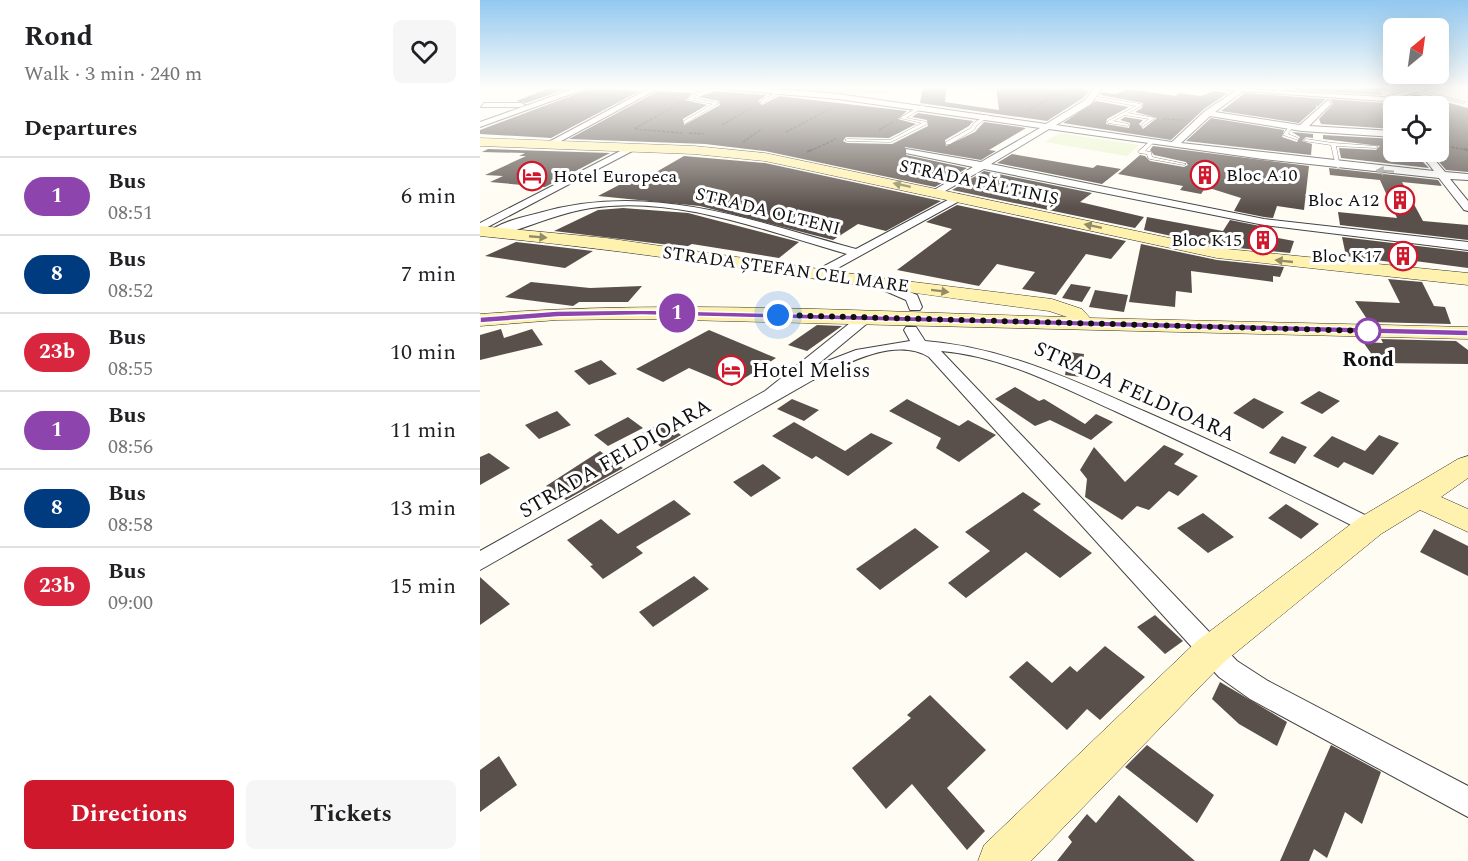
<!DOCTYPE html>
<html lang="en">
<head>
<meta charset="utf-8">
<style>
  :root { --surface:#fff; --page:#f6f6f6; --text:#202124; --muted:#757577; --line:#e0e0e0; --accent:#d0182d }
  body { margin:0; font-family:Spectral,serif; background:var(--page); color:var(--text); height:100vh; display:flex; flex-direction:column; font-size:22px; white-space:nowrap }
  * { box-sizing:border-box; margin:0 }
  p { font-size:20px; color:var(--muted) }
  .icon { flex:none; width:33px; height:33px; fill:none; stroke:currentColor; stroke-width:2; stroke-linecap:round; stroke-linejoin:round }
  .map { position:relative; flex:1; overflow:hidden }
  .drawer { display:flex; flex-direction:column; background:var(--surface); width:480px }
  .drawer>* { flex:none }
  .badge { padding:0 12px; border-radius:20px; font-size:21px; line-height:39px }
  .needle { width:39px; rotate:29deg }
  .buttons { position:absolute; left:903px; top:18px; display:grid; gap:12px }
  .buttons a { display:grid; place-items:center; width:66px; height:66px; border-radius:9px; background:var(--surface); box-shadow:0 6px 24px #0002; font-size:30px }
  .you { position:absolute; width:30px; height:30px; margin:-15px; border:4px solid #fff; border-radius:50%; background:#1a73e8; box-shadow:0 0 0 9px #1a73e833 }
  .map>.badge { position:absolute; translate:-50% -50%; box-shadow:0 0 0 3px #fff }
  h2 { padding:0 24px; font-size:22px; line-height:54px }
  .round { display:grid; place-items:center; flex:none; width:63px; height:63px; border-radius:9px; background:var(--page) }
  .summary { display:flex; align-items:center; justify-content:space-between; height:102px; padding:0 24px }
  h1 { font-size:28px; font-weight:700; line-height:45px }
  .button { display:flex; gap:12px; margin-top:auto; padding:12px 24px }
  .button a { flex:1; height:69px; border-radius:9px; background:var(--accent); color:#fff; font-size:24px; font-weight:700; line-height:69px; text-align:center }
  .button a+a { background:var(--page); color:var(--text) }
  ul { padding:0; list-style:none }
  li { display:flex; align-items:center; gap:18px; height:78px; padding:0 24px; border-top:2px solid var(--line) }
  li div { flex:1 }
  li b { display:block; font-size:22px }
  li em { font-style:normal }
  li .badge { min-width:66px; font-weight:700; text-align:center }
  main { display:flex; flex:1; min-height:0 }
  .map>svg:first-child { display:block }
  .green { fill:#d8efb7 }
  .pitch { fill:#e9f5ca }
  .building { fill:#5a504b }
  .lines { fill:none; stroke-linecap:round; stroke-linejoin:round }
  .lane-casing { stroke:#434343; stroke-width:1 }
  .street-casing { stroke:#434343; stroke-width:2 }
  .secondary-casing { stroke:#323232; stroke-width:1 }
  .path-far1 { stroke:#323232; stroke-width:1.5; stroke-dasharray:3 1.5; stroke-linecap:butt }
  .path { stroke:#323232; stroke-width:2; stroke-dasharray:4 1.5; stroke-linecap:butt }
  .lane { fill:#fff; fill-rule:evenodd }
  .street { fill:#fff; fill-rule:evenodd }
  .secondary { fill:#fff1ae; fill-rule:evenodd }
  .oneway { fill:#9f9f9f }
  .oneway2 { fill:#938c67 }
  .line { fill:#8e44ad; stroke:#fff; stroke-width:1.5 }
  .walk { stroke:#101010; stroke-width:6; stroke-dasharray:0 10.8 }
  .stop-dot { fill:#fff; stroke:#8e44ad; stroke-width:3 }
  .labels { text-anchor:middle; stroke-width:6; stroke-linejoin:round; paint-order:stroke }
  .far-poi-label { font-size:18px; fill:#101010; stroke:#fff; text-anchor:end }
  .far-street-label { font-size:18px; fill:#101010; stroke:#fff }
  .stop-label { font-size:21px; font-weight:bold; fill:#101010; stroke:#fff }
  .poi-label { font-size:21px; fill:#101010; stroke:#fff; text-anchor:start }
  .street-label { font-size:21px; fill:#101010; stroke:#fff }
</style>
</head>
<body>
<main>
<section class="drawer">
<div class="summary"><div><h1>Rond</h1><p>Walk · 3 min · 240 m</p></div><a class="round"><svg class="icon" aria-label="heart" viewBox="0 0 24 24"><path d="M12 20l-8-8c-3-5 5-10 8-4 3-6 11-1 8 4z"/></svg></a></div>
<h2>Departures</h2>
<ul>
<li><span class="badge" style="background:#8e44ad;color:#fff">1</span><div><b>Bus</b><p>08:51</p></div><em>6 min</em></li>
<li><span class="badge" style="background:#003b80;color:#fff">8</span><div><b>Bus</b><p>08:52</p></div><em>7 min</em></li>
<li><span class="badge" style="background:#d7263d;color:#fff">23b</span><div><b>Bus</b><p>08:55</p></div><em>10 min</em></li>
<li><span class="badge" style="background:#8e44ad;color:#fff">1</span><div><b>Bus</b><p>08:56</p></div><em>11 min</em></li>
<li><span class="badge" style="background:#003b80;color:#fff">8</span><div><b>Bus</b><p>08:58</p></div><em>13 min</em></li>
<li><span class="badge" style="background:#d7263d;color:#fff">23b</span><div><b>Bus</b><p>09:00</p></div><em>15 min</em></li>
</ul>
<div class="button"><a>Directions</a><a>Tickets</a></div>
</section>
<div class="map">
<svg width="988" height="861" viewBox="0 0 988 861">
  <rect width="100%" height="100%" fill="#fffcf3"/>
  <path class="green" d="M272 87H407L411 88 407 93 392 95Z"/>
  <path class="pitch" d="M579 133 659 145 647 156 565 142Z"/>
  <path class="building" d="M443 87H466L465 102 519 110 516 87H606L604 90 609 91 603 98 567 121 440 103Z
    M815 87H912L900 91 902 95 812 90Z
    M70 88H90L46 103 36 101Z
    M112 88 160 91 71 138 0 134V130Z
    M647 89 696 96 699 93 721 96 734 91 748 93 724 109 691 140 583 123 616 101 649 107 627 119 626 124 649 128 650 123 640 120 645 117 663 120 659 124 663 129 677 118 655 112 662 108 663 103 620 95 622 92 636 94Z
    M178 91 212 93 205 100 227 105 203 119 204 125 240 105 239 101 218 97 235 91 287 95 278 101 282 105 299 96 427 111 418 119 436 124 409 138 366 137 363 141 367 143 412 144 448 126 447 120 432 117 438 113 493 121 489 126 465 140 466 146 495 132 504 122 546 128 509 150 516 151 501 160 425 147 426 155 487 168 455 187 285 151 225 144 89 139Z
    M765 93 846 99 837 107V104L836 108 819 123 741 111Z
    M936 94 988 108V172L966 170 954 156H958V105L902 106 914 124V129L841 124 839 119 853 104 850 99 904 103Z
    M731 118 804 130 802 137 817 142 820 137 812 132 833 134V138L826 137 822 141 832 144 831 155 706 141Z
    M843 135 914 139V152H933L949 168 861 158 859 148 896 150 900 146 843 139Z
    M673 146 829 166 824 210 797 206 793 218 784 217 754 211 761 198 726 187 721 194 700 190 703 186 638 174 660 155 665 156 670 161 704 167 708 165 706 162 674 155 670 150Z
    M8 149 130 153 65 187 10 182 23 176 5 175 46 156H39L45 153 2 152Z
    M532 154 613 168 617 165 641 169 622 184 517 163Z
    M204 156 285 163 461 201 406 231 378 224 353 240 220 206 118 196 160 174 171 175Z
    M849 168 958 180 962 186 922 182 943 221 988 225V240L860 225 858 212 917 218 900 180 850 175Z
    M504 171 612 193 600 202 664 217 655 228 472 190Z
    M477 205 646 241 631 259 606 254 576 295 542 289 555 272 517 264 499 286 417 270 472 229 446 222Z
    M143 208 208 213 319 242 299 258 212 244 206 247 74 231 118 210Z
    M667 217 743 231 750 220 790 228 787 236 814 241 810 253 737 246 664 230Z
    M862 237 988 252V268L935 261 936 263H931L933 265 866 256Z
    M36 242 71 246 113 251 85 268 5 256Z
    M661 244 737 260 804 267 800 277 793 276V282L711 271 712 293 696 291 695 307 649 302Z
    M908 279 942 282 954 306 965 307 971 324 889 322 875 301 920 303Z
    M51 282 110 288 162 286 148 302H99L93 306 25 297Z
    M591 284 611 287 602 302 582 298Z
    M615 290 648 295 644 312 609 307Z
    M337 325 362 326 327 351 308 345Z
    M21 329 24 338 52 329 63 345 0 360V335Z
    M229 330 296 358 252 386 209 368 183 382 156 369Z
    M901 339 976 341 988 350V364L898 363 883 342 903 343Z
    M589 352 604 354 601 377 585 375Z
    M121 360 137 374 109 385 94 371Z
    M535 387 559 401 564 399 605 424 616 414 633 422 611 440 570 420 555 426 515 399Z
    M839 391 860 401 842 414 820 403Z
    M774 398 804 412 783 429 753 413Z
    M312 399 339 410 324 421 297 409Z
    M427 399 479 426 488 420 516 435 479 462 456 448 461 438 409 411Z
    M77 411 91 425 59 439 45 425Z
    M148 417 163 428 128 446 114 435Z
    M183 422 201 435 181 447 162 433Z
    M314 422 365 451 391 433 413 443 368 476 336 456 332 459 292 436Z
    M899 435 919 443 893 475 864 462 858 468 833 456 852 436 885 451Z
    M802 436 827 447 815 464 789 453Z
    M684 445 704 454 694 464 718 476 698 496 689 491 669 510 657 506 642 520 605 497 607 479 600 470 614 447 645 482Z
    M120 451 143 468 86 500 66 486Z
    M9 453 30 468 0 485V457Z
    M283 464 301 478 271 497 253 482Z
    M543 492 561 504 553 510 612 553 580 578 546 552 486 598 468 583 510 551 485 532Z
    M194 500 211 514 156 547 163 553 123 579 110 566 113 565 87 540 121 519 138 534Z
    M806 504 839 524 821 539 788 518Z
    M723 513 754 537 728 553 697 528Z
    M435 528 459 547 400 590 376 569Z
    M954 529 988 546V576L940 552Z
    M214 576 229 589 173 627 159 612Z
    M0 577 30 604 0 625Z
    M675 615 703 641 685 654 657 627Z
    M625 646 665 677 620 720 607 709 587 730 529 677 547 661 572 683 590 666 597 672Z
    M740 682 807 722 797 746 759 724 732 699Z
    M450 695 506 750 467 788 505 831 487 850 432 784 406 809 372 768 431 718 427 715Z
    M667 745 734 795 717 823 645 767Z
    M851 745 901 772 882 824 865 812 847 858 834 849 829 861H800Z
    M19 756 37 785 0 812V770Z
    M639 795 715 861H577L592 842 588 837 607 814 616 823Z"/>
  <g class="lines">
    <g class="lane-casing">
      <path id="lane" d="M225 87H229L212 98 239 103 206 123H204V121L233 104 207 99Z
        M807 87H813L797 92 795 91Z
        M920 87H926L985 102 983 103 924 89 904 93 902 92Z
        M300 90 303 91 283 103 280 102Z
        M612 96 661 104V106L648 113 675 118 662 127 661 125 669 119 645 115 633 121 648 124V126L628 123V121L656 106 613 98Z
        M442 105 445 106 426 118 447 122V124L411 142 367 141 365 140 367 139 410 140 442 123 420 118Z
        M506 115 509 116 497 125 494 130 470 144H466V142L491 128 494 123Z
        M810 125 813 126 808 134 818 138V140L803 135Z
        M826 139 853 143 896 146 898 147 896 148 856 146 860 167 858 168 856 167 851 145 824 141Z
        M670 141 674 142 665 151 671 152 672 157 706 164 704 165 670 159 668 158 667 154 659 153V151Z"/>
    </g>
    <g class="street-casing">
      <path id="street" d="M99 87H110L0 127V122Z
        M172 87H181L70 147 63 145Z
        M220 87H272L358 94 566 124 605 100 615 87H623L611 104 576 125 692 142 725 111 755 91 729 87 904 97 942 87H954L904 101 763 91 735 112 820 125 848 100 851 104 829 126 914 131V137L822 131 730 116 701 143 954 171 939 152H948L965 172 988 174V180L970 179 988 201V211L984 210 959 178 783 159 569 129 511 164 784 219 988 242V250L784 225 504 169 458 195 453 192 454 190 493 167 426 153V149L501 162 560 128 358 99Z
        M4 103H41L45 105 41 107H1Z
        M150 146 158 148 0 231V223Z
        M479 194 484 197 483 199 338 279 333 278V272L367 254C285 231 197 195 111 208 77 213 47 228 14 237L8 233C19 222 43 217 59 213 170 181 270 220 376 249Z
        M401 280 437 295 442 307 440 310H430L426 300 396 287V281Z
        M385 314 392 318 390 321 337 365 376 350 430 341 424 330 426 327H436L445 341C524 347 594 381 666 412 744 446 821 483 897 521L901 526 897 531 890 534 883 531C802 490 720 450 637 412 581 387 523 356 461 351L757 661 788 681 988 786V817L770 699 739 677 449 357C415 336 365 364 333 380L0 570V551L285 391 380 315Z"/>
    </g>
    <g class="secondary-casing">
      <path id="secondary" d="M0 138 214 146 285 153 737 248 988 273V285L737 258 285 161 214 154 0 146Z
        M0 226 126 238 401 278 572 299 602 309 610 318 988 327V339L162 319 77 320 0 326V314C195 299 392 312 587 317L569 311C379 287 190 254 0 236Z
        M988 456V478L961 497 988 509V532L940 510 901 534 743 663 551 861H498L504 845 717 641 879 518 978 459Z"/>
    </g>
    <path class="path-far1" d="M498 89H558L580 92 549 110
      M200 103 154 129 202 133
      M683 119 703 120
      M242 125 273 107
      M399 130 413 122
      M306 132 352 108
      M209 133 224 134
      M263 142 282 129
      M958 145 988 150
      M330 151 356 139"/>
    <path class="path" d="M984 149 988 150
      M327 152 333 149"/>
    <use href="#lane" class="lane"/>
    <use href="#street" class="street"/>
    <use href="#secondary" class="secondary"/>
  </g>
  <defs><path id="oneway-solid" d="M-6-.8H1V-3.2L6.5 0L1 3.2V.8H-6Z" transform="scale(1.5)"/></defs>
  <use class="oneway" href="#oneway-solid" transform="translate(905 171) rotate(-176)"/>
  <g class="oneway2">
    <use href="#oneway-solid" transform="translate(422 185) rotate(-168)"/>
    <use href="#oneway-solid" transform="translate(613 226) rotate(-168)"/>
    <use href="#oneway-solid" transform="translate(58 237) rotate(5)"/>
    <use href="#oneway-solid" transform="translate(804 261) rotate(-174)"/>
    <use href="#oneway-solid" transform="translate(460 291) rotate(7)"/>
  </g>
  <linearGradient id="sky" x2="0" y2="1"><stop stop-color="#92c8f0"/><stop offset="0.42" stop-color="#fffefa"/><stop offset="1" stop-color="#fffefa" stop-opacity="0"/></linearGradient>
  <rect width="988" height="208" fill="url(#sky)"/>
  <path class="line" d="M162 310 988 330V336L162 315 77 317 0 323V317L77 311Z"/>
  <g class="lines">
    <path class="walk" d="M298 315 888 331"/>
  </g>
  <defs>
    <g id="building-ring" transform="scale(1.5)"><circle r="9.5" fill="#fff" stroke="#d0182d" stroke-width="1.5"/><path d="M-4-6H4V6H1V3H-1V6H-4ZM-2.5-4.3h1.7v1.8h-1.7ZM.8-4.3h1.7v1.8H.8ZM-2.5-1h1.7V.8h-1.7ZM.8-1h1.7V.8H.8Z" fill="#d0182d"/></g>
    <g id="hotel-ring" transform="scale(1.5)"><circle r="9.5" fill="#fff" stroke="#d0182d" stroke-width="1.5"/><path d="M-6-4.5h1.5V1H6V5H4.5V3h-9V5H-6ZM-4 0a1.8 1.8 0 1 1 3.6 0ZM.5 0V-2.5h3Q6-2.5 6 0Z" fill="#d0182d"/></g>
  </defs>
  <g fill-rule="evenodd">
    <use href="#building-ring" x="725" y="175"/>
    <use href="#hotel-ring" x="52" y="176"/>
    <use href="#building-ring" x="920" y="200"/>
    <use href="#building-ring" x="783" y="240"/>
    <use href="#building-ring" x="923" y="256"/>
    <use href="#hotel-ring" x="251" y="370"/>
  </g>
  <circle class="stop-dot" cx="888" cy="331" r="12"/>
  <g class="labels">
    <g class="far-poi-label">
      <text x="746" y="181" text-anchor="start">Bloc A10</text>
      <text x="73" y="182" text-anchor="start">Hotel Europeca</text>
      <text x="899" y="206">Bloc A12</text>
      <text x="762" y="246">Bloc K15</text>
      <text x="902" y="262">Bloc K17</text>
    </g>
    <g class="far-street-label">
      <text transform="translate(499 182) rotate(12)" y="6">STRADA PĂLTINIȘ</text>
      <text transform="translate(288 211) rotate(14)" y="6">STRADA OLTENI</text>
      <text transform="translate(306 269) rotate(8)" y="6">STRADA ȘTEFAN CEL MARE</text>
    </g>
    <g class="stop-label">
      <text x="888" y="366">Rond</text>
    </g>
    <g class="poi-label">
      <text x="272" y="377">Hotel Meliss</text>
    </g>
    <g class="street-label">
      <text transform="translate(655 391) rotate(24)" y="7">STRADA FELDIOARA</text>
      <text transform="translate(135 458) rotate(-30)" y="7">STRADA FELDIOARA</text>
    </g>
  </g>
</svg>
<div class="buttons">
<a><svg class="needle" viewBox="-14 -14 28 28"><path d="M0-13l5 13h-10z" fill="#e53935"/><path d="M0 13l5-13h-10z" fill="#757577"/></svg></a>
<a><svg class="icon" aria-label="locate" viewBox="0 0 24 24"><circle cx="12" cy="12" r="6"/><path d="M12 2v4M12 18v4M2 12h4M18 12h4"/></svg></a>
</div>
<div class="you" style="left:298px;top:315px"></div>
<b class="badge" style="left:197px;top:313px;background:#8e44ad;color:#fff">1</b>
</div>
</main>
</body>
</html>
